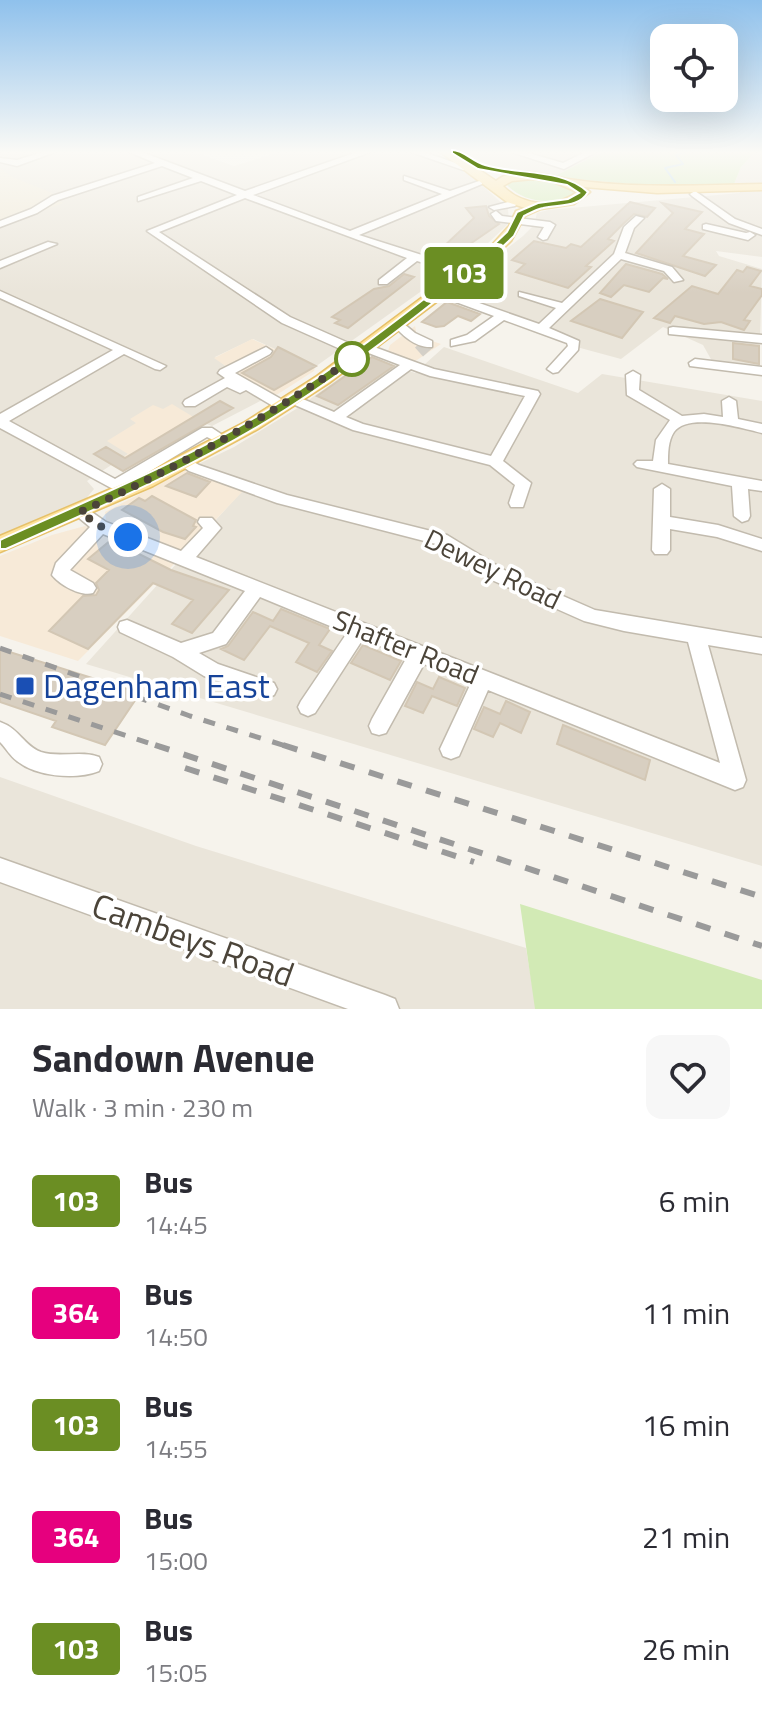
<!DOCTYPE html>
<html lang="en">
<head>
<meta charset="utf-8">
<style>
  :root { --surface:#fff; --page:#f7f7f7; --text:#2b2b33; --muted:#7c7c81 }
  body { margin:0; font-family:"Titillium Web",sans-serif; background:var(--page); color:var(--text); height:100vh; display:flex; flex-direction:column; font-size:30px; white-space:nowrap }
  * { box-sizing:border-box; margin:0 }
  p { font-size:26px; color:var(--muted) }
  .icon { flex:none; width:44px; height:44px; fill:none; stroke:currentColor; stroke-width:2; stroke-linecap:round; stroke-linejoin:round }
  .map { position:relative; height:1009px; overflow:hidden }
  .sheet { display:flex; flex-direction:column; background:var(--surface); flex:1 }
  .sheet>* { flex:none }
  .badge { padding:0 16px; border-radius:6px; font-size:28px; line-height:52px }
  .buttons { position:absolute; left:650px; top:24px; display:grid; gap:16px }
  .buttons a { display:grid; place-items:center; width:88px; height:88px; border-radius:16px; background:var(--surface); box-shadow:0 8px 32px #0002; font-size:40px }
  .you { position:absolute; width:40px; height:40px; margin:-20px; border:6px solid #fff; border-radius:50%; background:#1a73e8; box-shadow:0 0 0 12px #1a73e833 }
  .map>.badge { position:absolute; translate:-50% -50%; box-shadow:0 0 0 4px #fff }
  .round { display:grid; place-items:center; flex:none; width:84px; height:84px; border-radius:16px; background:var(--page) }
  .headline { display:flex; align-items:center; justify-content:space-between; height:136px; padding:0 32px }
  h1 { font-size:38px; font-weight:700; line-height:60px }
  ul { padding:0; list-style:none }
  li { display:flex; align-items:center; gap:24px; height:112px; padding:0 32px }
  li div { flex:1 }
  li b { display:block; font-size:30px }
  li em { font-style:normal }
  li .badge { min-width:88px; font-weight:700; text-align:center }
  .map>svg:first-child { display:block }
  .residential { fill:#eae5da }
  .commercial { fill:#f7ead8 }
  .education { fill:#efe8d6 }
  .green { fill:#d2eab5 }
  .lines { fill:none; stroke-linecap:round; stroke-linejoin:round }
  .stream { stroke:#a9d4f2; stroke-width:2 }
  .building { fill:#d8cfc1; stroke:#d3c7b4; stroke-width:2 }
  .minor-tunnel { stroke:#d4d0c8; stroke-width:12; stroke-dasharray:12 6; stroke-linecap:butt }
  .minor-casing { stroke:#c2bbae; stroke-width:3 }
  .major-casing { stroke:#e6c16a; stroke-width:3 }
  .minor { fill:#fff; fill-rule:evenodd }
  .major { fill:#ffe39c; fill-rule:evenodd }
  .rail-far1 { stroke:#9a9a9a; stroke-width:5; stroke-dasharray:12 12; stroke-linecap:butt }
  .rail { stroke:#9a9a9a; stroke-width:6; stroke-dasharray:15 15; stroke-linecap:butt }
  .line { fill:#6b8e23; stroke:#fff; stroke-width:2 }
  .walk { stroke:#4b4439; stroke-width:8; stroke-dasharray:0 14.4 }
  .stop-dot { fill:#fff; stroke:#6b8e23; stroke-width:4 }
  .transit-dot { fill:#1a4fb4; stroke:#fff; stroke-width:3 }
  .labels { text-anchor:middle; stroke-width:7; stroke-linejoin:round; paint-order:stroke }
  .street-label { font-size:28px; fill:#4b4439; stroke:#fff }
  .near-transit-label { font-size:34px; fill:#164399; stroke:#fff; text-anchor:start }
  .near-street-label { font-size:34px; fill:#4b4439; stroke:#fff }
</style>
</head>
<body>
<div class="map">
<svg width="762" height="1009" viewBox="0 0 762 1009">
  <rect width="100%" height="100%" fill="#f6f3ec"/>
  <path class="residential" d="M0 151H191L234 166 282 151H435L419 156 471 175 508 209 509 223 486 245 315 367 253 339 215 357 264 399 212 426 163 409 131 419 137 423 128 454 87 481 94 489 84 501 0 537Z
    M465 151H605L553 177 488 165Z
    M756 151H762V257L716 251 719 256 762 269 759 373 712 361 703 345 663 327 621 359 573 346 444 298 523 236 534 225 537 213 548 210 740 193 734 184 741 167Z
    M444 347 578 393 602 374 762 401V866L86 664 242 491 184 471 234 447 296 409 369 357 415 373Z
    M0 777 196 846 526 948 536 1009H0Z"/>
  <path class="commercial" d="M415 326 417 336 441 344 414 362 388 351 390 345Z
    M252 339 315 367 314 371 278 394 264 399 217 372 227 367 214 358Z
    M172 404 205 424 130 469 122 471 111 464 128 454 107 441 136 423 130 419 153 405 163 409Z
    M194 469 219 477 217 482 243 491 185 552 106 520 105 512 184 471Z
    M85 526 177 561 78 661 0 636V556L52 535Z"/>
  <path class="education" d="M0 168 12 177 57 195 53 197 63 203 0 228Z"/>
  <path class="green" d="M604 151H756L741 167 734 184 664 187 553 177Z
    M515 178 564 181 579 191C557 206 525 204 507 185Z
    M520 904 762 980V1009H535Z"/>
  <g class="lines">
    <path class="stream" d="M675 182 665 168 683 164 676 155 688 151"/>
  </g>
  <path class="building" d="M630 202 655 208 647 217 634 214 622 225 608 239 614 241 586 266 591 267 568 288 516 272 525 264 512 260 534 241 566 248 571 244 581 247Z
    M662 203 702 212 685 229 704 234 683 256 716 265 705 276 636 253 673 213Z
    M486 206 489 216 499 224 457 253 442 248 474 218 466 208Z
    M626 264 662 274 668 279 663 278 649 292 624 285 611 297 600 293Z
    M747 267 761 271 750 286 762 289V295L744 320 750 321 744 330 721 322 704 324 675 316 670 323 654 318 692 286 718 294 737 270 743 272Z
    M404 274 414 277 348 328 335 323 340 320 332 317 374 289 389 286Z
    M600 299 643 312 622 338 571 321Z
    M447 302 480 314 471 321 458 316 444 326 436 327 422 322Z
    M733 343 759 346V364L733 359Z
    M278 347 316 366 274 390 242 373 271 357Z
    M372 357 394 366 338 405 317 396Z
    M220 401 233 408 123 471 94 454 106 447 125 458Z
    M187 473 210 482 196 497 166 486Z
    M152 496 196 520 193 526 196 527 185 539 163 532 122 510 139 498 145 501Z
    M111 540 171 570 229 590 192 633 172 624 193 600 153 583 88 649 49 631 83 596 96 595 99 590 96 583 109 570 88 559Z
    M281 609 330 629 319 645 332 651 317 672 296 662 309 643 270 626 244 660 221 649 228 646 253 612 273 621Z
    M363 645 401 661 390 680 351 663Z
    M0 649 140 693 105 745 52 727 56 721 0 702Z
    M439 677 465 688 457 706 432 696 423 713 405 706 417 682 433 689Z
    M506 701 530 712 521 733 500 723 493 737 474 729 484 707 500 714Z
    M563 725 650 760 645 780 557 744Z"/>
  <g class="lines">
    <path class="minor-tunnel" d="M419 352 428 344"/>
    <g class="minor-casing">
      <path id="minor" d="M45 151H58L17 166 0 162V158L17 160Z
        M127 151H139L245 191 360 151H373L253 195 350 231 442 194 404 180V176L450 191 482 180V184L359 235 469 270V274L465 275 417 261 387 284H379V280L407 258 245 198 159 232 290 317 360 348 366 344 434 369 538 391 540 394 503 461 531 483 523 507H511L509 503 515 485 490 465 353 430 288 402 286 399 293 395 334 412 400 365 366 352 364 356H356L282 323 147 231 237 195 201 181 138 201V197L193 178 162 166 58 200 37 213 0 227V221L31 209 52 196 155 163ZM411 369 430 376 525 396 491 456 363 424 346 417Z
        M408 151H421L470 168 463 170Z
        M455 151H473L458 155Z
        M508 151H522L563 163 587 151H598L564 169Z
        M695 191 735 219 762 229V235L729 223 692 196 690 194Z
        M512 201 517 204 515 206 494 210 489 207Z
        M496 211 502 216 550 222 555 225 547 239 543 240 538 237 544 227 496 221 491 214Z
        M636 216 644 218 634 228 625 253 672 267 683 280 674 282 664 271 621 259 549 328 579 341 578 350 558 372 553 373 547 369 568 346 567 343 504 320 475 341 451 346V340L467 335 494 316 434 294V290H442L539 324 556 308 519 296V292L562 303 614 254 624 227Z
        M706 224 746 233 750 232 755 235 748 240 703 229V225Z
        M48 242 57 244 0 268V261Z
        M0 291 166 366 160 370 155 369 124 354 9 421 115 479 202 428H212L230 440 223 445 207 437 127 485 134 491 126 496 0 428V414L113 350 0 298Z
        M398 319 415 333 432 341V347C415 348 402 335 392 323Z
        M673 327 762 335V343L669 334V328Z
        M266 347 272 351 270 354 235 373 288 403 290 406 288 409H278L246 390 240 393 227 387 195 406H185L183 403 185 400 225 378 218 373 220 370Z
        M695 359 762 367V375L690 366 689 363Z
        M633 371 640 375 639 390 682 416 704 414 723 417 722 401 729 397 736 401 738 419 762 424V433C742 428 688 412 674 432 668 441 668 453 668 464L762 481V491L748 489 750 516 748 520 742 522 734 516 732 486 637 467 634 464 637 461H653L656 440 670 420 627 395 626 375Z
        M183 456 199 465 287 495 447 535 506 571 595 610 762 638V654L708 645 746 780 743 787 735 790 488 690 459 756 451 759 443 756 440 749 471 683 424 664 386 733 379 735 372 733 369 726 372 719 407 657 363 639 315 713 308 716 301 713 298 707 301 701 347 633 260 597 226 644 199 653 218 664 274 683 277 689 274 695 267 698 204 676 173 657 120 632 118 627 120 622 127 620 181 643 213 633 245 591 103 534 70 570 93 583 96 588 93 593C81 597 60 585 52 575L56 563 90 527 72 512 74 508H86L106 522 181 551 203 528 198 522 200 518H212L221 528 196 557 720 763 688 642 624 631 584 621 494 581 436 544 277 503 189 471 175 461Z
        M662 484 670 489V517L718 525 762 539V551L717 537 670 529V550L667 554H655L652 550 654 489Z
        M0 722C20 729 24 746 41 752 60 758 81 750 99 757L102 764 99 771C76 780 37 777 17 761 10 756 6 748 0 742Z
        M0 858 385 995 395 999 399 1009H348L0 882Z"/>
    </g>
    <g class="major-casing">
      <path id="major" d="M439 151H451L496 181C515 165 546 175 568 179 632 189 698 185 762 184V190L657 193 584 187 590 192 574 204 541 209 525 216 511 241 488 263 329 383 258 429 153 486 0 552V536L139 477 245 422 317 376 491 246 509 226 516 211 525 208 507 202ZM533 179 554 182 577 192C555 209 522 206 503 186L512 181Z"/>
    </g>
    <use href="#minor" class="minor"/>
    <use href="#major" class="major"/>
    <path class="rail-far1" d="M0 648 190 716 289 747
      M0 694 161 747"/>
    <path class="rail" d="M155 745 762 946
      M283 745 762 897
      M185 768 474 862"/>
  </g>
  <linearGradient id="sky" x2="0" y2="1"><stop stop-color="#8fc1ec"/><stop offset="0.52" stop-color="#fbfaf6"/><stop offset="1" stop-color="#fbfaf6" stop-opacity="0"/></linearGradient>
  <rect width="762" height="293" fill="url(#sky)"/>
  <path class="line" d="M452 150C464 150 473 162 485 165 518 175 562 168 588 192 579 208 559 204 543 208 537 209 530 213 524 216L514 236 497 252C429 306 361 362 288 408 199 465 102 506 6 549H0V540C91 499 189 459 279 403 353 356 421 301 490 248L507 232 517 212 538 203 568 199 579 193 567 185 478 169 452 153Z"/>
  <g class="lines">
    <path class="walk" d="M128 537 100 526 80 512C175 469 266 418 352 359"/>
  </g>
  <circle class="stop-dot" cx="352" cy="359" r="16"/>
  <rect class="transit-dot" x="15" y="676" width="20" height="20" rx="4"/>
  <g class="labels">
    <g class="street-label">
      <text transform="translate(493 569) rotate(26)" y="10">Dewey Road</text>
      <text transform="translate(406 647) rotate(22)" y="10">Shafter Road</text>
    </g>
    <g class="near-transit-label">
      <text x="43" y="698">Dagenham East</text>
    </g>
    <g class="near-street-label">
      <text transform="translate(193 940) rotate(20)" y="12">Cambeys Road</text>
    </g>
  </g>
</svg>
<div class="buttons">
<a><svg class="icon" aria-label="locate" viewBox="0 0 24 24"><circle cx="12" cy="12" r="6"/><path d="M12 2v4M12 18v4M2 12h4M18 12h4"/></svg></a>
</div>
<div class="you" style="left:128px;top:537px"></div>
<b class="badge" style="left:464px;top:273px;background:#6b8e23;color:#fff">103</b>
</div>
<section class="sheet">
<div class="headline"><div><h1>Sandown Avenue</h1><p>Walk · 3 min · 230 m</p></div><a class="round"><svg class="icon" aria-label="heart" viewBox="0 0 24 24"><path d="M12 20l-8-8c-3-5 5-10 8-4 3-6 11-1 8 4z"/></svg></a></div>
<ul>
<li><span class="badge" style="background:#6b8e23;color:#fff">103</span><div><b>Bus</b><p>14:45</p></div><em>6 min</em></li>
<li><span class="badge" style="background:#e6007e;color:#fff">364</span><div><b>Bus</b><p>14:50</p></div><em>11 min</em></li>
<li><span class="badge" style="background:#6b8e23;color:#fff">103</span><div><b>Bus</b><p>14:55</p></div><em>16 min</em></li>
<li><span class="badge" style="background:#e6007e;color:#fff">364</span><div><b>Bus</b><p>15:00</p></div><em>21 min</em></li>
<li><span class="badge" style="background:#6b8e23;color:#fff">103</span><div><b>Bus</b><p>15:05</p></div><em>26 min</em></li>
</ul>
</section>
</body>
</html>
